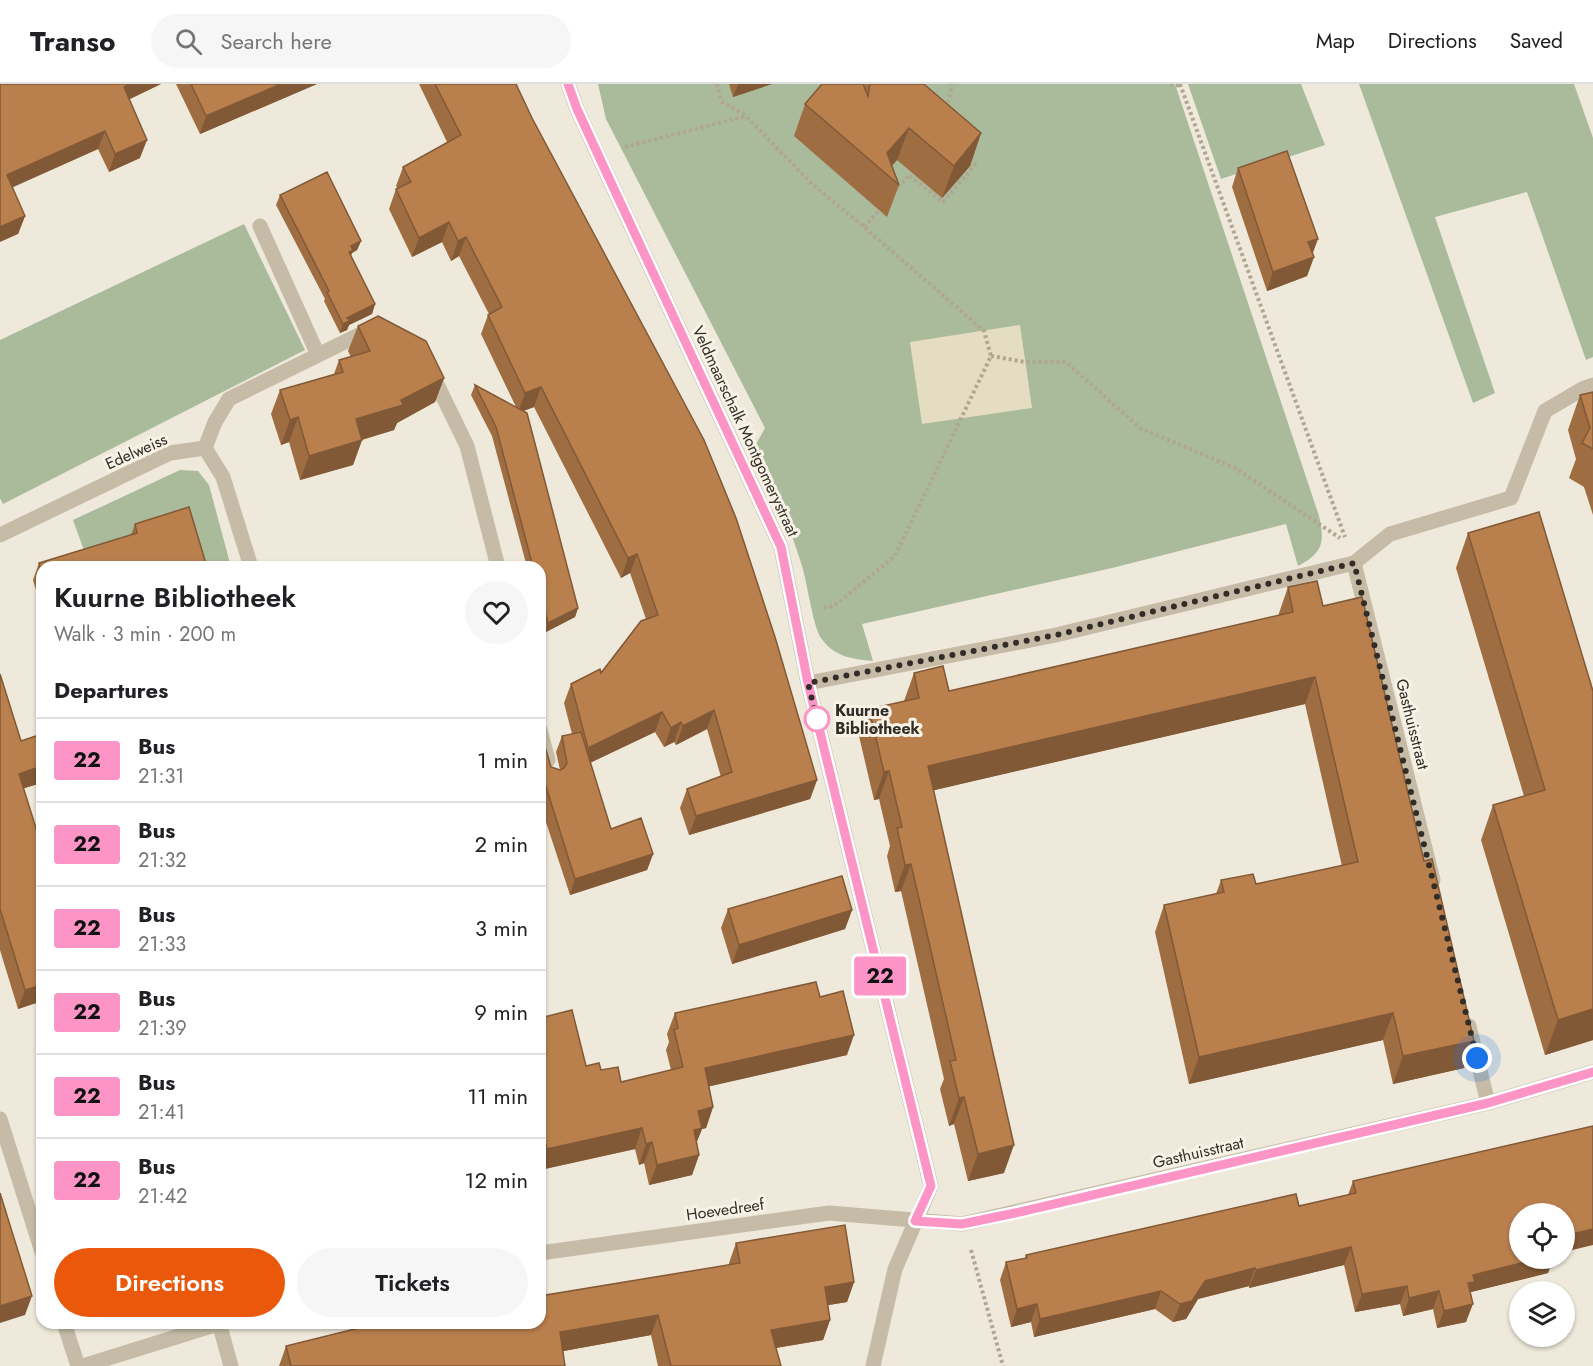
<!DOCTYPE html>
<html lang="en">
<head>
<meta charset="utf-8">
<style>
  :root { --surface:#fff; --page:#f6f6f6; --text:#202124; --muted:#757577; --line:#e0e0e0; --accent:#ea580c }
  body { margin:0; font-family:Jost,sans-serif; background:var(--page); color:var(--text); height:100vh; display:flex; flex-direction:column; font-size:22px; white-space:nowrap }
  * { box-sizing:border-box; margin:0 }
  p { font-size:20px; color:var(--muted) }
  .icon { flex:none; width:33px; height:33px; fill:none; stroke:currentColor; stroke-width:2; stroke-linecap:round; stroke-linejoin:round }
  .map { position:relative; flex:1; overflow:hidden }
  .sheet { position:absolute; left:36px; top:477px; width:510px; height:768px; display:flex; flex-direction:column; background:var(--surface); border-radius:18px; box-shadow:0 2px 4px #0004 }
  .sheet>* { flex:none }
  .badge { padding:0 12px; border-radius:4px; font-size:21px; line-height:39px }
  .tools { position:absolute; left:1509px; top:1119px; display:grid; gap:12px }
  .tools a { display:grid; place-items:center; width:66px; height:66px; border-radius:50%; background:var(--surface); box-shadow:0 2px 4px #0004; font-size:30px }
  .you { position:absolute; width:30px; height:30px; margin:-15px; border:4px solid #fff; border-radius:50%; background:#1a73e8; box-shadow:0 0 0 9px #1a73e833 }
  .map>.badge { position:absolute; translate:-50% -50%; box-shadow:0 0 0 3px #fff }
  h2 { padding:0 18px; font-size:22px; line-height:54px }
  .round { display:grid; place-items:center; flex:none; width:63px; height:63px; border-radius:32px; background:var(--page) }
  .headline { display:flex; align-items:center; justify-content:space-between; height:102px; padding:0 18px }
  h1 { font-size:28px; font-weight:600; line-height:45px }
  .cta { display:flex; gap:12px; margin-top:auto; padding:12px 18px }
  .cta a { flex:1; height:69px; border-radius:36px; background:var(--accent); color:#fff; font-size:24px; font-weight:600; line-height:69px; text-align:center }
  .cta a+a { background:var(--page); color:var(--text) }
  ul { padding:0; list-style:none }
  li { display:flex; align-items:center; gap:18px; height:84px; padding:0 18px; border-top:2px solid var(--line) }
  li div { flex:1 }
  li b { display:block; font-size:22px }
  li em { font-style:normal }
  li .badge { min-width:66px; font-weight:700; text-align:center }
  header { display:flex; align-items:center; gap:36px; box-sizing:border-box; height:84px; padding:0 30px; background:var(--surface); border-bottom:2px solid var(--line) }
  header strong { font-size:28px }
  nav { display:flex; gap:33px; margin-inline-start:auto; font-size:21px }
  .search { width:420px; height:54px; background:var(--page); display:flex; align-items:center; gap:15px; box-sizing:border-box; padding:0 21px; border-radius:33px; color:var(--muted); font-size:22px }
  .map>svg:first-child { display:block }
  .green { fill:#a9bb9b }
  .plaza { fill:#e5ddc2 }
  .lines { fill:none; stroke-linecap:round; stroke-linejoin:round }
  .path { stroke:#b0a691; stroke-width:4; stroke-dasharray:3 3; stroke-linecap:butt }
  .lane { stroke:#c5bba7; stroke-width:15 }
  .street { stroke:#c5bba7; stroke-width:15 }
  .wall { fill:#9f6d42 }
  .shaded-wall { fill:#825936 }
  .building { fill:#b97f4d; stroke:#825936; stroke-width:1.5 }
  .line-casing { stroke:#fff; stroke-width:14 }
  .line { stroke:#fc95c5; stroke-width:9 }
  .walk { stroke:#322d27; stroke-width:6; stroke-dasharray:0 10.8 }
  .stop-dot { fill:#fff; stroke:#fc95c5; stroke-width:3 }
  .labels { text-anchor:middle; stroke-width:6; stroke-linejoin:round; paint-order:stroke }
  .street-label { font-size:16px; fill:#322d27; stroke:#f7f2e5 }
  .stop-label { font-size:16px; font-weight:bold; fill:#322d27; stroke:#f7f2e5; text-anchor:start }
</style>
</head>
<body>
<header>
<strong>Transo</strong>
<div class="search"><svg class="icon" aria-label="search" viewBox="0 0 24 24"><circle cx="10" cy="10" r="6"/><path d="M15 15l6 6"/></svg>Search here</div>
<nav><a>Map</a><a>Directions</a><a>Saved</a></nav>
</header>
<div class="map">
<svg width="1593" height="1282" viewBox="0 0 1593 1282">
  <rect width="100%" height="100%" fill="#eee9da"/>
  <path class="green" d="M598 0H1175L1319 432C1325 458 1323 469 1298 482L1286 440 1112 484 862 540 873 577C852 575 834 573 821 554 813 543 807 496 801 479 789 440 773 401 754 364L765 344 606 35Z
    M1188 0H1301L1325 61 1221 95Z
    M1359 0H1574L1593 54V273L1586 276 1527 108 1435 133 1495 309 1473 319Z
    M244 140 305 266 3 420 0 414V256Z
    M180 386 198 387 209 401 231 483H90L73 436Z"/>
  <path class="plaza" d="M1020 241 1032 324 922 340 910 258Z"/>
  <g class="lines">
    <path class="path" d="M717 0 721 17 746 32 812 100 864 143 984 247 991 272 895 472 834 522 821 524
      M1170 0 1181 2
      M1180 0 1345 453
      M947 25 952 0
      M625 63 746 32
      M894 108 909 91 943 118 975 81 968 74
      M864 143 882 123
      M991 272 1025 278H1066L1140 344 1235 384 1340 454
      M971 1166 1003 1282"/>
    <path class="lane" d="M260 142 318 271
      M431 288 467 362 498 483
      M205 364 215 338 229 315 371 245
      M540 646 548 676
      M219 1239 231 1282"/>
    <path class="street" d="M568 0 577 25 598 71 781 463 808 599 931 1102 895 1185 873 1282
      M0 451 170 369 205 364 223 393 251 483
      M1354 479 1433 796
      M808 599 1056 551 1354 479 1390 450 1511 414 1545 327 1584 304 1593 301
      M1469 942 1488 1019
      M0 1035 42 1168
      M540 1169 829 1129 962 1140 1488 1019 1593 988
      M64 1239 78 1282
      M83 1282 221 1239"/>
  </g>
  <path class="wall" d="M0 0H161L130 15 140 74 109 88 98 65 12 103 25 132 18 150Z
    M176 0H317L200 50Z
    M419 0H516L817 696 810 715 689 751 680 724 687 705 721 693 707 645 676 661 674 658 664 663 655 648 590 679 611 745 653 770 647 786 570 811 540 720V657L551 683 560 686 556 668 562 652 572 650 564 619 571 600 601 589 646 535 630 489 621 494 534 323 523 327 578 524 575 533 544 549 540 532V483H527L492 352 471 311 475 301 516 323 481 250 488 231 489 230 459 172 451 177 442 158 412 173 389 125 396 105H398L396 102 403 83 447 58Z
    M729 0H772L733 13Z
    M864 0H925V1L981 49 970 82 942 114 897 76 892 82 899 101 887 133 794 52 805 20 864 2Z
    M1238 84 1313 171 1314 173 1307 192 1267 207 1232 103Z
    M280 111 361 157 357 166 352 169 351 172 375 220 372 230 349 241 347 246 340 249 324 217 325 215 276 121Z
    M358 242 444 294 435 318 397 339 394 346 362 356 353 381 300 396 289 358 281 361 271 330 280 306 334 290 339 276 351 273 348 267Z
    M1593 308V431L1584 403 1569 394 1576 375 1568 346 1580 311Z
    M135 440 207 483H42V526L33 496 39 479 131 451Z
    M1468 449 1593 607V956L1545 971 1481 756 1493 721 1524 712 1456 484Z
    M1288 503 1323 522 1464 984 1393 1000 1383 956 1189 1000 1155 848 1164 821 1216 810 1221 796 1256 800 1342 782 1305 620 934 706 1004 1089 968 1097 954 1040 949 1042 940 1005 944 995 901 807 895 808 887 772 890 762 879 715 874 716 859 652 869 625 904 617 914 589 949 607 1278 532Z
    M0 590 21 657 42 672V689L38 700 24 704 42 917 18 925 0 866Z
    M728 825 852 826 845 845 732 880 721 844Z
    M820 913 847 971 709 1002 713 1023 706 1044 702 1045 696 1059 699 1071 692 1091 649 1101 644 1079 639 1081 635 1065 540 1086V934L586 982 601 986 621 998 671 986 666 966 669 958 667 950 675 929Z
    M1353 1097 1564 1168 1520 1174H1557L1553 1175 1548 1189 1471 1208 1466 1238 1437 1244 1433 1225 1403 1232 1400 1220 1355 1228 1344 1181 1249 1204V1202L1198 1215 1186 1235 1173 1238 1155 1225 1034 1253 1031 1238 1011 1243 1000 1196 1006 1178 1025 1174 1026 1171 1299 1122 1348 1111Z
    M736 1159 854 1198 847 1218 828 1221 830 1236 823 1256 776 1264 781 1282H658L651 1251 563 1267 565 1282H279L286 1262 569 1208 729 1181V1179Z"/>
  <path class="shaded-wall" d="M130 0H161L117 21 124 3Z
    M281 0H317L200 50 206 32Z
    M738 0H772L733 13Z
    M909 44 897 76 885 89 887 69Z
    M105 47 98 65 0 109 7 91Z
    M981 49 970 82 942 114 954 82Z
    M147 56 140 74 109 88 115 70Z
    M25 132 18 150 0 158V143Z
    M449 138 442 158 412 173 419 154Z
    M466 153 459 172 451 177 458 157Z
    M1318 155 1311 174 1308 158Z
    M361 157 357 166 352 169 349 175 345 177 351 162Z
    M1314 173 1307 192 1267 207 1273 188Z
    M375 220 372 230 349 241 347 246 340 249 343 240 347 234Z
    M444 294 435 318 397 339 394 346 347 360 356 335 401 316Z
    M541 303 534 323 518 329 525 309Z
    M298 333 289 358 281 361 290 336Z
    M362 356 353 381 300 396 309 372Z
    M637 470 630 489 621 494 628 474Z
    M578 524 575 533 544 549 548 539Z
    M1315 593 1305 620 918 710 928 682Z
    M714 626 707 645 676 661 683 642Z
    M662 628 655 648 581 683 588 664Z
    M681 638 674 658 664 663 671 644Z
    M42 682V689L38 700 12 708 19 690Z
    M889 687 879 715 874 716 884 688Z
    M817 696 810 715 689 751 696 732Z
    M653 770 647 786 570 811 575 795Z
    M911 780 901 807 895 808 905 781Z
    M852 826 845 845 732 880 739 861Z
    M42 901V917L18 925 25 906Z
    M1593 925V956L1545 971 1558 936Z
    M1393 929 1383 956 1189 1000 1199 973Z
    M854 951 847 971 698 1005 705 984Z
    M1474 957 1464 984 1393 1000 1403 972Z
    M964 1013 954 1040 949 1042 959 1014Z
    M713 1023 706 1044 702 1045 694 1065 693 1047 698 1027Z
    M642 1044 635 1065 540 1086 547 1065Z
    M652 1058 644 1079 639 1081 646 1060Z
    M1014 1061 1004 1089 968 1097 978 1070Z
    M699 1071 692 1091 649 1101 657 1081Z
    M1593 1145V1161L1564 1168V1156L1568 1151Z
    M1351 1163 1344 1181 1249 1204 1256 1186Z
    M1541 1174H1557L1553 1175 1548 1189 1471 1208 1468 1216V1199L1473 1191Z
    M1255 1184 1249 1202 1198 1215 1186 1235 1173 1238 1180 1220 1205 1197Z
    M854 1198 847 1218 817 1223 825 1203Z
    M1407 1202 1400 1220 1355 1228 1362 1210Z
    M1161 1207 1155 1225 1034 1253 1040 1235Z
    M1439 1207 1433 1225 1403 1232 1409 1214Z
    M32 1212 25 1231 0 1239V1222Z
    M1037 1220 1031 1238 1011 1243 1017 1225Z
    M1473 1220 1466 1238 1437 1244 1444 1227Z
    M658 1231 651 1251 553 1269 560 1248Z
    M830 1236 823 1256 763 1266 771 1246Z"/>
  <path class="building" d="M0 0H130L124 3 147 56 115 70 105 47 7 91 25 132 0 143Z
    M191 0H281L206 32Z
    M435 0H516L532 34 704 356 736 434 775 553 817 696 696 732 687 705 732 688 714 626 683 642 681 638 671 644 662 628 588 664 571 600 600 585 601 589 641 537 658 531 637 470 628 474 541 303 525 309 488 231 502 223 466 153 458 157 449 138 419 154 396 105 411 98 403 83 461 51Z
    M822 0H863L868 12 870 0H925V1L981 49 954 82 909 44 887 69 899 101 805 20Z
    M1287 67 1318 155 1308 158 1314 173 1273 188 1238 84Z
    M327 88 361 157 351 162 353 166 349 168 375 220 347 234 351 236 343 240 327 208 329 207 280 111Z
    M378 232 426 257 444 294 401 316 403 321 356 335 362 356 309 372 298 333 290 336 280 306 343 288 339 276 370 267 358 242Z
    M475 301 527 329 578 524 548 539 540 509V483H533L496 343Z
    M1593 308V365L1582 359 1590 344 1580 311Z
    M189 423 207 483H42V489L39 479 137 449 135 440Z
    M1539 428 1593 607V925L1558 936 1493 721 1545 706 1468 449Z
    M1317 497 1323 522 1362 513 1424 777 1432 775 1474 957 1403 972 1393 929 1199 973 1164 821 1224 808 1221 796 1253 790 1256 800 1358 778 1315 593 928 682 1014 1061 978 1070 964 1013 959 1014 950 977 956 976 911 780 905 781 897 744 902 743 889 687 884 688 869 625 919 614 914 589 943 582 949 607 1293 528 1288 503Z
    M0 590 21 657 36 652 42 672V682L19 690 42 763V901L25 906 0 825Z
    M581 648 611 745 641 734 653 770 575 795 541 687 540 688V657L543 656 551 683 560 686 564 684 567 679 562 652Z
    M842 792 852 826 739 861 728 825Z
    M816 898 820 913 843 907 854 951 705 984 713 1023 698 1027 702 1044 694 1046 699 1071 657 1081 652 1058 646 1060 642 1044 547 1065 540 1037V934L572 926 586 982 599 979 601 986 618 983 621 998 683 983 674 946 678 944 675 929Z
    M1593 1042V1145L1568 1151 1569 1155 1564 1156V1130H1520V1174H1541L1473 1191 1475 1198 1468 1199 1473 1220 1444 1227 1439 1207 1409 1214 1407 1202 1362 1210 1351 1163 1256 1186 1255 1184 1205 1197 1192 1217 1180 1220 1161 1207 1040 1235 1037 1220 1017 1225 1006 1178 1027 1174 1026 1171 1296 1110 1299 1122 1356 1109 1353 1097Z
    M0 1109 32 1212 0 1222Z
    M845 1141 854 1198 825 1203 830 1236 771 1246 781 1282H671L658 1231 560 1248 565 1282H291L286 1262 379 1239H540V1212L740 1179 736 1159Z"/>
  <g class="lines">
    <g class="line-casing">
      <path id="line" d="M568 0 577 25 607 90 781 463 808 599 931 1102 915 1137 962 1140 1015 1129 1488 1019 1593 988"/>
    </g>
    <use href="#line" class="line"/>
    <path class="walk" d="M817 635 818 640 808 599 1056 551 1354 479 1477 974"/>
  </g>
  <circle class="stop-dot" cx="817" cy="635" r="12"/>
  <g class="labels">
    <g class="street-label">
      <text transform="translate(746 347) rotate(65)" y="6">Veldmaarschalk Montgomerystraat</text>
      <text transform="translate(136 367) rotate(-24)" y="6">Edelweiss</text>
      <text transform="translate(1413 640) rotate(76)" y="6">Gasthuisstraat</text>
      <text transform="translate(1198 1068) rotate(-13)" y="6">Gasthuisstraat</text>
      <text transform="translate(725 1125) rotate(-8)" y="6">Hoevedreef</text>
    </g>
    <g class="stop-label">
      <text x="835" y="632">Kuurne<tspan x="835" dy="18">Bibliotheek</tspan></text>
    </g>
  </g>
</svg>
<div class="tools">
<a><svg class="icon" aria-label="locate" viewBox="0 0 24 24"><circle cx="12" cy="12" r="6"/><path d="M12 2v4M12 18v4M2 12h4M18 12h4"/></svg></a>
<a><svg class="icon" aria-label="layers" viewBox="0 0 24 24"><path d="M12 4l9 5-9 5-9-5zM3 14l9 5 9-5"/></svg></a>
</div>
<div class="you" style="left:1477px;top:974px"></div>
<b class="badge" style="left:880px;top:892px;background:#fc95c5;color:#111">22</b>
<section class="sheet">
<div class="headline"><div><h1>Kuurne Bibliotheek</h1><p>Walk · 3 min · 200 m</p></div><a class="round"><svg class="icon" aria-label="heart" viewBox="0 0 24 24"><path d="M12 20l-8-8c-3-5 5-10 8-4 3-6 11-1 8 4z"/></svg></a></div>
<h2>Departures</h2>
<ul>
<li><span class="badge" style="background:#fc95c5;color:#111">22</span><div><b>Bus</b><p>21:31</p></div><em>1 min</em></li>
<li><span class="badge" style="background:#fc95c5;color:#111">22</span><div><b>Bus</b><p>21:32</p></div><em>2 min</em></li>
<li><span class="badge" style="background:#fc95c5;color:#111">22</span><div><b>Bus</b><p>21:33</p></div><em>3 min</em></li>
<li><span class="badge" style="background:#fc95c5;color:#111">22</span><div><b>Bus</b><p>21:39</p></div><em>9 min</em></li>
<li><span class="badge" style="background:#fc95c5;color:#111">22</span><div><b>Bus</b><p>21:41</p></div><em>11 min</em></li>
<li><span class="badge" style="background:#fc95c5;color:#111">22</span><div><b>Bus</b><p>21:42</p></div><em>12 min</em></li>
</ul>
<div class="cta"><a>Directions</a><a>Tickets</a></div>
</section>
</div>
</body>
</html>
